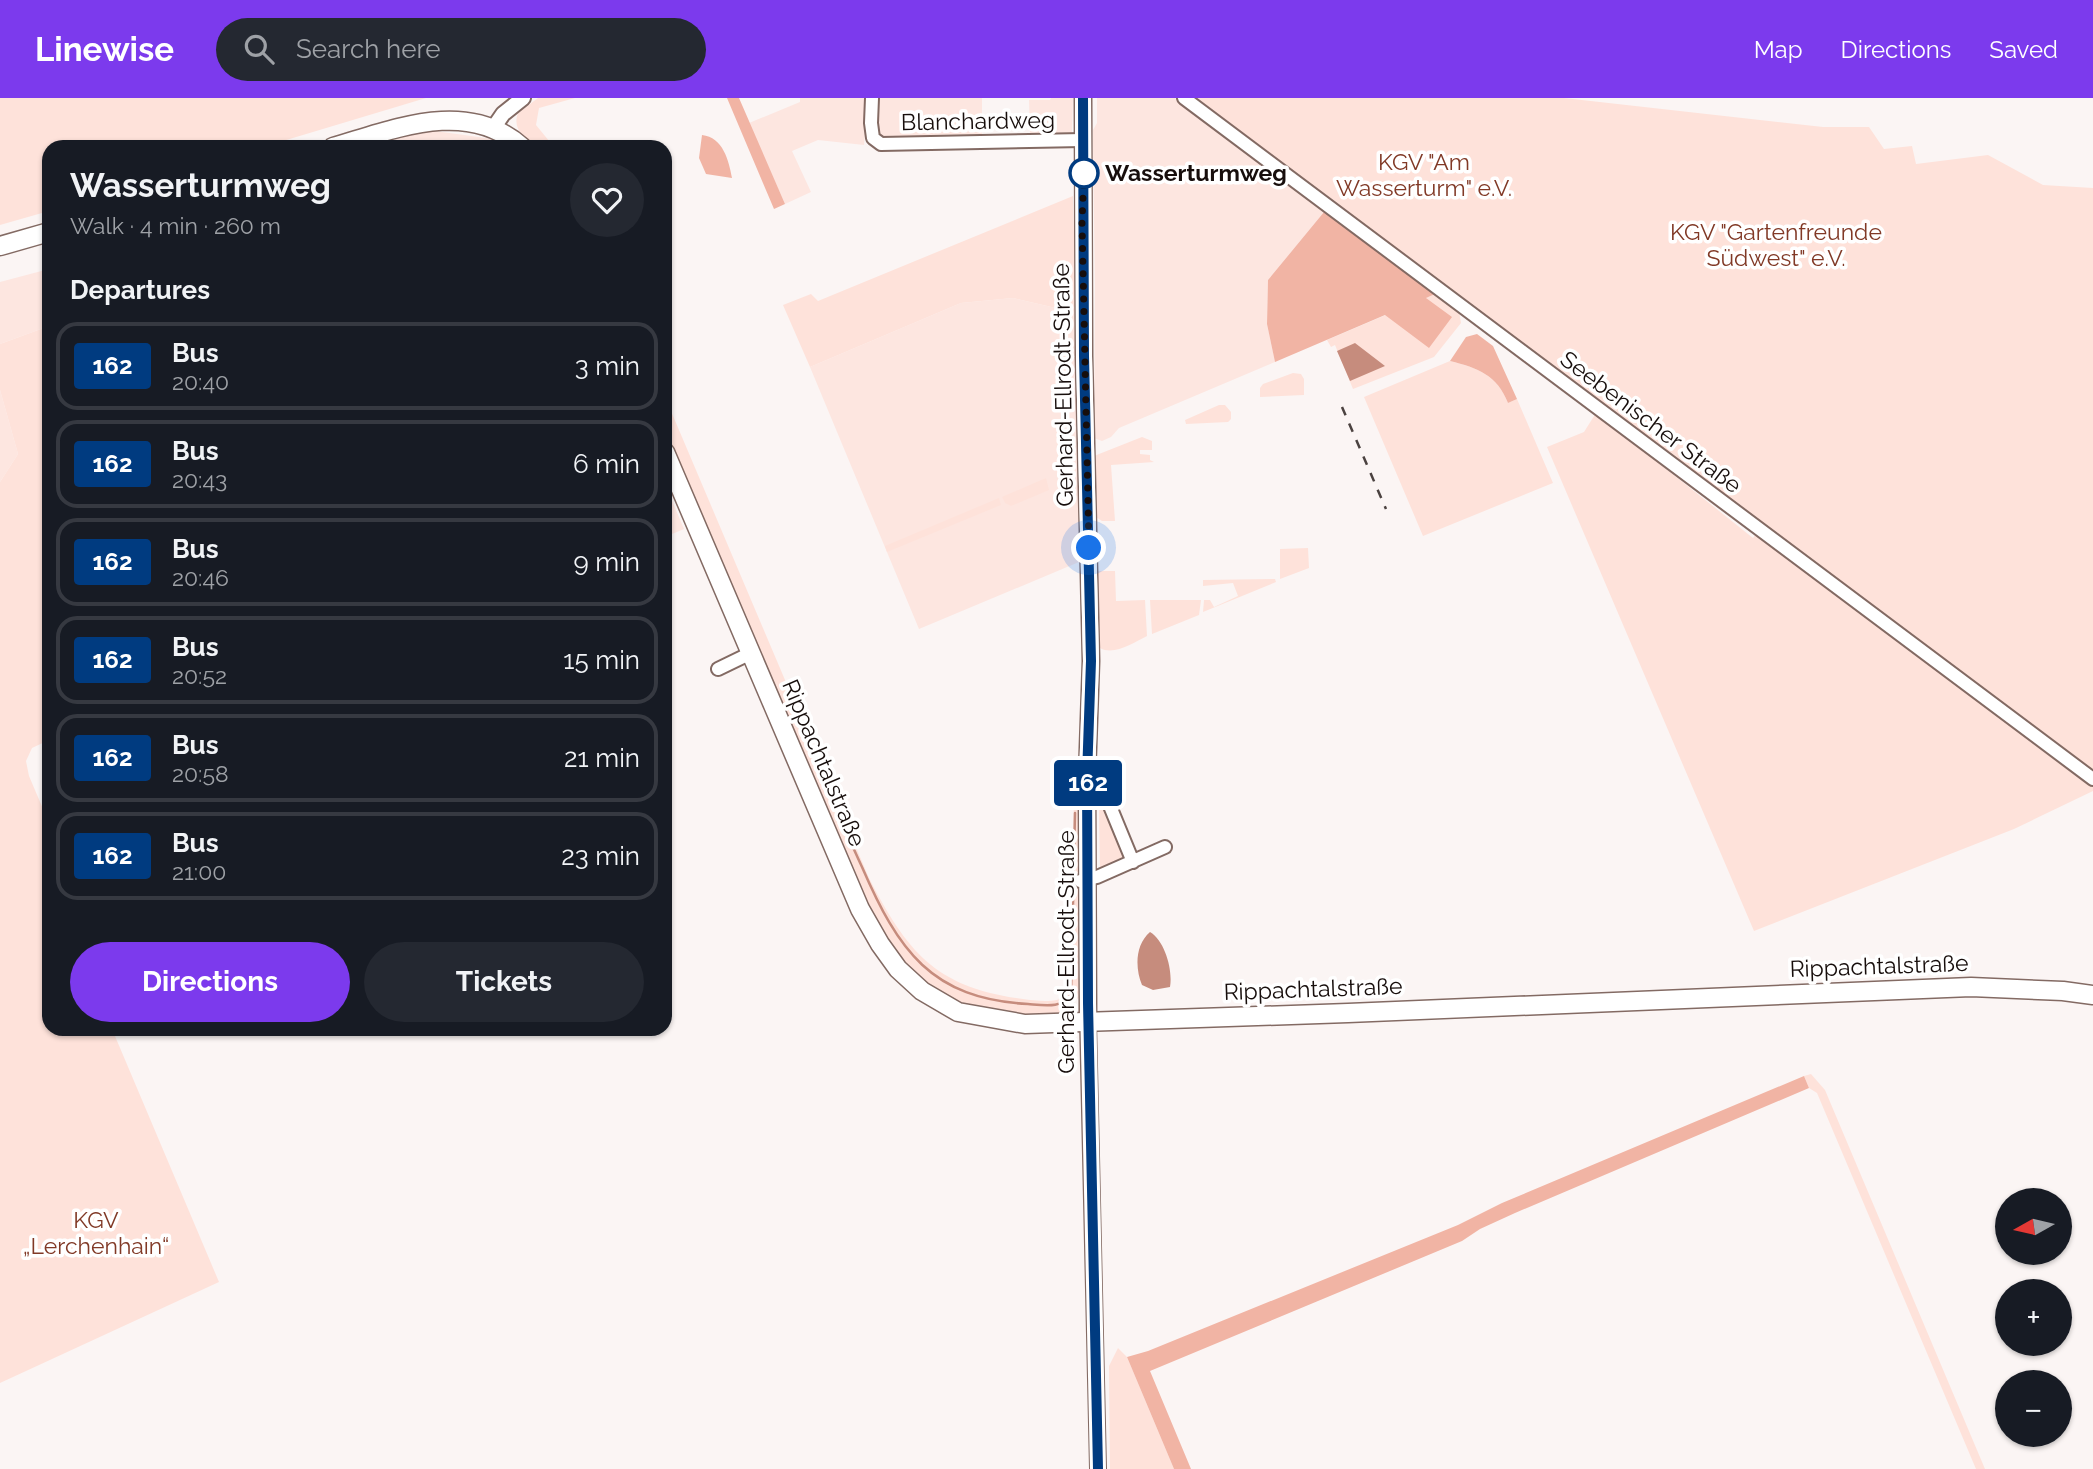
<!DOCTYPE html>
<html lang="en">
<head>
<meta charset="utf-8">
<style>
  :root { --surface:#171b24; --page:#242831; --text:#f1f3f6; --muted:#9ea1a6; --line:#363941; --accent:#7c3aed }
  body { margin:0; font-family:Raleway,sans-serif; background:var(--page); color:var(--text); height:100vh; display:flex; flex-direction:column; font-size:26px; white-space:nowrap }
  * { box-sizing:border-box; margin:0 }
  p { font-size:23px; color:var(--muted) }
  .icon { flex:none; width:38px; height:38px; fill:none; stroke:currentColor; stroke-width:2; stroke-linecap:round; stroke-linejoin:round }
  .map { position:relative; flex:1; overflow:hidden }
  .panel { position:absolute; left:42px; top:42px; width:630px; height:896px; display:flex; flex-direction:column; background:var(--surface); border-radius:21px; box-shadow:0 2px 5px #0004 }
  .panel>* { flex:none }
  .badge { padding:0 14px; border-radius:5px; font-size:24px; line-height:46px }
  .needle { width:46px; rotate:262deg }
  .tools { position:absolute; left:1995px; top:1090px; display:grid; gap:14px }
  .tools a { display:grid; place-items:center; width:77px; height:77px; border-radius:50%; background:var(--surface); box-shadow:0 2px 5px #0004; font-size:35px }
  .you { position:absolute; width:35px; height:35px; margin:-18px; border:5px solid #fff; border-radius:50%; background:#1a73e8; box-shadow:0 0 0 10px #1a73e833 }
  .map>.badge { position:absolute; translate:-50% -50%; box-shadow:0 0 0 4px #fff }
  h2 { padding:0 28px; font-size:26px; line-height:63px }
  .round { display:grid; place-items:center; flex:none; width:74px; height:74px; border-radius:37px; background:var(--page) }
  .overview { display:flex; align-items:center; justify-content:space-between; height:119px; padding:0 28px }
  h1 { font-size:33px; font-weight:700; line-height:52px }
  .primary-button { display:flex; gap:14px; margin-top:auto; padding:14px 28px }
  .primary-button a { flex:1; height:80px; border-radius:42px; background:var(--accent); color:#fff; font-size:28px; font-weight:700; line-height:80px; text-align:center }
  .primary-button a+a { background:var(--page); color:var(--text) }
  ul { padding:0; list-style:none }
  li { display:flex; align-items:center; gap:21px; height:88px; margin:0 14px 10px; padding:0 14px; border:4px solid var(--line); border-radius:21px }
  li div { flex:1 }
  li b { display:block; font-size:26px }
  li em { font-style:normal }
  li .badge { min-width:77px; font-weight:700; text-align:center }
  header { display:flex; align-items:center; gap:42px; box-sizing:border-box; height:98px; padding:0 35px; background:var(--accent); color:#fff }
  header strong { font-size:33px }
  nav { display:flex; gap:38px; margin-inline-start:auto; font-size:24px }
  .search { width:490px; height:63px; background:var(--page); display:flex; align-items:center; gap:18px; box-sizing:border-box; padding:0 24px; border-radius:38px; color:var(--muted); font-size:26px }
  .map>svg:first-child { display:block }
  .built { fill:#fde6e0 }
  .green { fill:#fee2da }
  .forest { fill:#f1b4a4 }
  .water { fill:#c68c7d }
  .lines { fill:none; stroke-linecap:round; stroke-linejoin:round }
  .stream { stroke:#c68c7d; stroke-width:2.5 }
  .minor-casing { stroke:#836a63; stroke-width:16 }
  .tertiary-casing { stroke:#836a63; stroke-width:18 }
  .secondary-casing { stroke:#836a63; stroke-width:19 }
  .primary-casing { stroke:#836a63; stroke-width:21 }
  .minor { stroke:#fff; stroke-width:12 }
  .tertiary { stroke:#fff; stroke-width:14 }
  .secondary { stroke:#fff; stroke-width:16 }
  .primary { stroke:#fff; stroke-width:18 }
  .rail { stroke:#4b4240; stroke-width:2.5; stroke-dasharray:9 9; stroke-linecap:butt }
  .line-casing { stroke:#fff; stroke-width:16 }
  .line { stroke:#003b80; stroke-width:10 }
  .walk { stroke:#170e0c; stroke-width:7; stroke-dasharray:0 12.6 }
  .stop-dot { fill:#fff; stroke:#003b80; stroke-width:3.5 }
  .labels { text-anchor:middle; stroke-width:7; stroke-linejoin:round; paint-order:stroke }
  .street-label { font-size:23px; fill:#170e0c; stroke:#fff }
  .park-label { font-size:23px; fill:#813926; stroke:#fff }
  .stop-label { font-size:23px; font-weight:bold; fill:#170e0c; stroke:#fff; text-anchor:start }
</style>
</head>
<body>
<header>
<strong>Linewise</strong>
<div class="search"><svg class="icon" aria-label="search" viewBox="0 0 24 24"><circle cx="10" cy="10" r="6"/><path d="M15 15l6 6"/></svg>Search here</div>
<nav><a>Map</a><a>Directions</a><a>Saved</a></nav>
</header>
<div class="map">
<svg width="2093" height="1371" viewBox="0 0 2093 1371">
  <rect width="100%" height="100%" fill="#fbf5f4"/>
  <path class="built" d="M800 0H868L864 47 818 42 792 53 811 94 785 106 749 25 800 4Z
    M876 0H982V38L883 40 878 38Z
    M1051 0H1073L1072 35 1030 36 1029 2H1050Z
    M1097 0H1175L1324 114 1268 182 1267 226 1275 264 1119 330 1111 339 1102 343 1094 340 1095 188 1093 46V32L1097 25Z
    M435 33 493 41 503 49H355L392 38Z
    M49 171V228L0 246V184Z
    M1013 200 1060 211 1076 209 1079 464 919 531 810 269 961 205Z
    M0 292 18 356 0 384Z
    M665 386 684 431 665 439Z"/>
  <path class="green" d="M0 0H426L263 49H49V113L0 127Z
    M538 0H575L539 10 536 27 554 49H534C524 37 512 32 518 15Z
    M1192 0H1564L1823 29H1869L1884 51 1912 48 1916 66 1988 57 2043 87 2093 90V693L2014 731 1754 833 1547 349 1584 334 1596 315 1753 440 1764 426 1601 308Z
    M1073 98 1076 209 1060 211 1013 200 961 205 810 269 783 207 811 196 818 203Z
    M1435 196 1459 213 1461 225 1434 259 1353 291 1335 247 1331 249 1327 242Z
    M49 228V642L32 650 26 663 29 678 49 725V931H112L219 1184 0 1285V384L18 356 0 292V246Z
    M1450 263C1478 270 1497 277 1508 305L1517 301 1553 385 1423 438 1364 299Z
    M1293 275 1301 276 1304 281V297L1260 299V290L1263 286Z
    M665 299 869 780C907 854 936 890 1023 901 1037 903 1058 906 1070 896L1074 695 1082 694 1081 898 1066 909 1061 916C1001 919 939 913 900 862 884 843 873 819 860 798L665 341Z
    M1219 307H1225L1231 314V321L1228 324 1186 326 1185 322Z
    M1142 339 1152 343V352H1140V356L1150 357V362L1154 364 1111 367 1115 423H1102L1096 419 1094 358Z
    M1046 380 1049 392 1011 408 1005 405 1002 399Z
    M999 400 1001 407 887 454 885 448Z
    M1308 450 1309 470 1280 481V451Z
    M1097 473H1115L1116 503 1145 502 1147 538C1133 545 1114 558 1100 550Z
    M1275 481 1276 484 1203 514 1204 502H1210L1214 509 1238 498 1233 485 1203 488V482Z
    M1150 502H1201L1199 517 1152 536Z
    M1105 706 1128 763 1100 775 1099 708Z
    M1811 976 1825 992 1985 1371H1976L1817 995 1809 990 1804 978Z
    M1118 1250 1127 1259 1174 1371H1110L1109 1268Z"/>
  <path class="forest" d="M727 0H739L785 106 774 111Z
    M702 37C723 39 729 63 732 80L706 76 699 60Z
    M1324 114 1435 196 1426 200 1452 219 1429 250 1385 217 1275 264 1267 226 1268 182Z
    M1477 236 1493 248 1517 301 1508 305C1497 277 1478 270 1450 263L1466 239Z
    M1804 978 1809 990 1515 1115 1480 1131 1462 1143 1150 1273 1191 1371H1174L1127 1259 1148 1253 1458 1127 1502 1105Z"/>
  <path class="water" d="M1355 245 1385 268 1350 283 1337 253Z
    M1150 834C1165 843 1173 872 1170 889L1153 892 1142 887C1135 870 1135 847 1150 834Z"/>
  <g class="lines">
    <path class="stream" d="M825 685C837 713 849 741 862 769 898 852 931 901 1028 906 1042 907 1065 911 1071 896L1075 715"/>
    <g class="minor-casing">
      <path id="minor" d="M872 0 871 25 873 40 881 46 1083 42
        M1184 0 2093 681
        M718 571 751 555
        M1088 696H1105L1133 764
        M1080 783 1097 779 1165 749"/>
    </g>
    <g class="tertiary-casing">
      <path id="tertiary" d="M494 29 503 16 523 0
        M1088 923 1098 1371"/>
    </g>
    <g class="secondary-casing">
      <path id="secondary" d="M1083 0 1084 258 1091 563 1087 678 1088 923"/>
    </g>
    <g class="primary-casing">
      <path id="primary" d="M333 49C395 31 467 0 522 49
        M0 148 49 134
        M665 354 860 811 880 846 898 871 922 893 958 914 1025 926 1348 915 1971 889 2063 893 2093 897"/>
    </g>
    <use href="#minor" class="minor"/>
    <use href="#tertiary" class="tertiary"/>
    <use href="#secondary" class="secondary"/>
    <use href="#primary" class="primary"/>
    <path class="rail" d="M1342 309 1386 411"/>
  </g>
  <g class="lines">
    <g class="line-casing">
      <path id="line" d="M1083 0 1084 258 1091 563 1087 678 1088 905 1098 1371"/>
    </g>
    <use href="#line" class="line"/>
    <path class="walk" d="M1084 75 1082 124 1089 450"/>
  </g>
  <circle class="stop-dot" cx="1084" cy="75" r="14"/>
  <g class="labels">
    <g class="street-label">
      <text transform="translate(978 23) rotate(-1)" y="8">Blanchardweg</text>
      <text transform="translate(1063 287) rotate(-91)" y="8">Gerhard-Ellrodt-Straße</text>
      <text transform="translate(1651 324) rotate(37)" y="8">Seebenischer Straße</text>
      <text transform="translate(824 665) rotate(67)" y="8">Rippachtalstraße</text>
      <text transform="translate(1066 854) rotate(-90)" y="8">Gerhard-Ellrodt-Straße</text>
      <text transform="translate(1879 868) rotate(-2)" y="8">Rippachtalstraße</text>
      <text transform="translate(1313 891) rotate(-2)" y="8">Rippachtalstraße</text>
    </g>
    <g class="park-label">
      <text x="1424" y="72">KGV "Am<tspan x="1424" dy="26">Wasserturm" e.V.</tspan></text>
      <text x="1776" y="142">KGV "Gartenfreunde<tspan x="1776" dy="26">Südwest" e.V.</tspan></text>
      <text x="96" y="1130">KGV<tspan x="96" dy="26">„Lerchenhain“</tspan></text>
    </g>
    <g class="stop-label">
      <text x="1105" y="83">Wasserturmweg</text>
    </g>
  </g>
</svg>
<div class="tools">
<a><svg class="needle" viewBox="-14 -14 28 28"><path d="M0-13l5 13h-10z" fill="#e53935"/><path d="M0 13l5-13h-10z" fill="#9ea1a6"/></svg></a>
<a>+</a>
<a>−</a>
</div>
<div class="you" style="left:1089px;top:450px"></div>
<b class="badge" style="left:1088px;top:685px;background:#003b80;color:#fff">162</b>
<section class="panel">
<div class="overview"><div><h1>Wasserturmweg</h1><p>Walk · 4 min · 260 m</p></div><a class="round"><svg class="icon" aria-label="heart" viewBox="0 0 24 24"><path d="M12 20l-8-8c-3-5 5-10 8-4 3-6 11-1 8 4z"/></svg></a></div>
<h2>Departures</h2>
<ul>
<li><span class="badge" style="background:#003b80;color:#fff">162</span><div><b>Bus</b><p>20:40</p></div><em>3 min</em></li>
<li><span class="badge" style="background:#003b80;color:#fff">162</span><div><b>Bus</b><p>20:43</p></div><em>6 min</em></li>
<li><span class="badge" style="background:#003b80;color:#fff">162</span><div><b>Bus</b><p>20:46</p></div><em>9 min</em></li>
<li><span class="badge" style="background:#003b80;color:#fff">162</span><div><b>Bus</b><p>20:52</p></div><em>15 min</em></li>
<li><span class="badge" style="background:#003b80;color:#fff">162</span><div><b>Bus</b><p>20:58</p></div><em>21 min</em></li>
<li><span class="badge" style="background:#003b80;color:#fff">162</span><div><b>Bus</b><p>21:00</p></div><em>23 min</em></li>
</ul>
<div class="primary-button"><a>Directions</a><a>Tickets</a></div>
</section>
</div>
</body>
</html>
